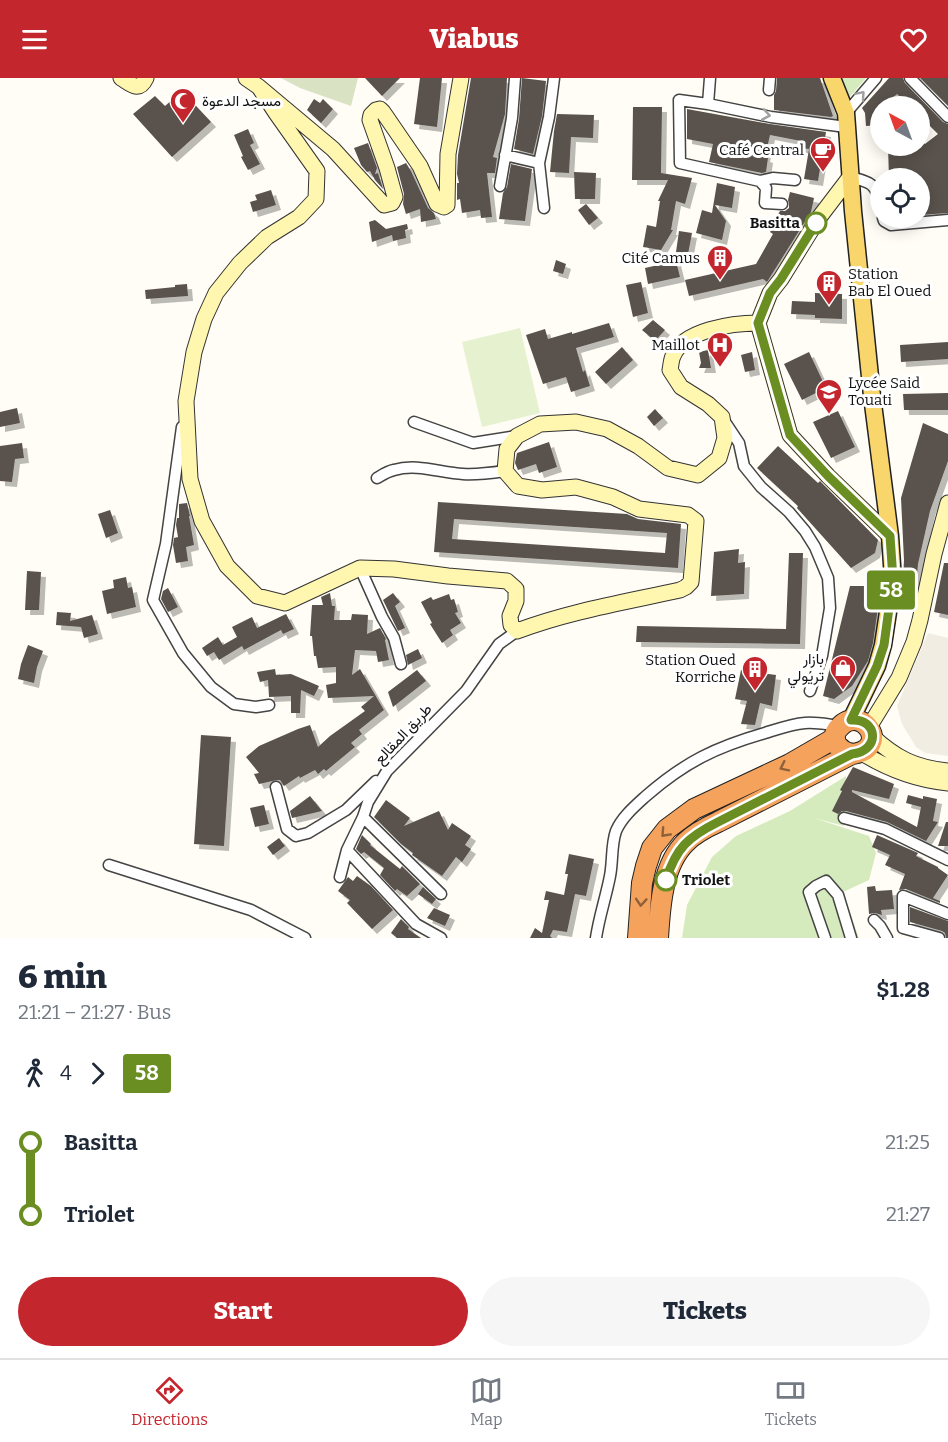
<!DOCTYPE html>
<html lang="en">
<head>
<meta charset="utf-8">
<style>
  :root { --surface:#fff; --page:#f6f6f7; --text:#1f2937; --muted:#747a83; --line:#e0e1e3; --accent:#c4262e }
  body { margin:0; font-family:Bitter,Vazirmatn,serif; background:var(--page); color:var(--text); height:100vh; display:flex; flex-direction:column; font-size:22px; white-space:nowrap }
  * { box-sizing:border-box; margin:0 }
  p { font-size:20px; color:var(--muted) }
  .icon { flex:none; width:33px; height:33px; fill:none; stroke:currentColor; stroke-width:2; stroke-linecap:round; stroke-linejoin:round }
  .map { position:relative; height:860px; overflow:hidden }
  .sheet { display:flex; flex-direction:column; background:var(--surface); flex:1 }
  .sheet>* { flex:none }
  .badge { padding:0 12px; border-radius:4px; font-size:21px; line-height:39px }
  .needle { width:39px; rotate:319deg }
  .controls { position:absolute; left:870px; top:18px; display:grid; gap:12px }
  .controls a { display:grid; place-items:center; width:60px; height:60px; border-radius:50%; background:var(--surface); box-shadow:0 3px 15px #0003; font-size:30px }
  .map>.badge { position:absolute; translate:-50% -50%; box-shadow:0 0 0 3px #fff }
  .legs { display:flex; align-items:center; gap:9px; height:66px; padding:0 18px; font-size:20px }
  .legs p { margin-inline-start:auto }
  .head { display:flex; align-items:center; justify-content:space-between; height:102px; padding:0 18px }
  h1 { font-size:33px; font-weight:800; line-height:45px }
  .button { display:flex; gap:12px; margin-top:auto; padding:12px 18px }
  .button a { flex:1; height:69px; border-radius:36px; background:var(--accent); color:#fff; font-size:24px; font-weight:800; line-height:69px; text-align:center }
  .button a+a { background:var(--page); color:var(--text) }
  ul { padding:0 18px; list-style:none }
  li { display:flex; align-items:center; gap:21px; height:72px; font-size:22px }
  li i { display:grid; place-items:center; width:9px; height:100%; margin:0 8px; background:currentColor }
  li i::after { content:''; width:15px; height:15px; margin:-8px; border:4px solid; border-radius:50%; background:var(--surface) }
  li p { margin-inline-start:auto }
  li:first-child i { background:linear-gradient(#0000 50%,currentColor 0) }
  li:last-child i { background:linear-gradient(currentColor 50%,#0000 0) }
  header { display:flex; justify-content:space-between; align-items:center; height:78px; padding:0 18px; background:var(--accent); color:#fff; font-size:27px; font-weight:800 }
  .tabs { display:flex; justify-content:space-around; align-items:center; height:84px; border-top:2px solid var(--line); background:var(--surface); font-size:16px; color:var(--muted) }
  .tabs a { display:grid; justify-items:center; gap:3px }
  .tabs .selected { color:var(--accent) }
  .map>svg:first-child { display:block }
  .green { fill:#d5ebbd }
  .cemetery { fill:#d9e3c4 }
  .pitch { fill:#e6f2cf }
  .plaza { fill:#f1ede2 }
  .building { fill:#5a524d; fill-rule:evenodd; filter:url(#shadow) }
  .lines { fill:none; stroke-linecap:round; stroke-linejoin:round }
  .street-casing { stroke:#444; stroke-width:13 }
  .secondary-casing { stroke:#333; stroke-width:17 }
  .primary-casing { stroke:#222; stroke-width:19 }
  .highway-casing { stroke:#222; stroke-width:22 }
  .street { stroke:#fff; stroke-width:10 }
  .secondary { stroke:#fff6b0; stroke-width:15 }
  .primary { stroke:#f9d66b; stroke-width:16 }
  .highway { stroke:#f5a25d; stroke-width:20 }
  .oneway { stroke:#a0a0a0 }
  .oneway2 { stroke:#8e613b }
  .line-1-casing { stroke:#fff; stroke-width:14 }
  .line-1 { stroke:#6b8e23; stroke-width:9 }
  .stop-1-dot { fill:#fff; stroke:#6b8e23; stroke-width:3 }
  .labels { text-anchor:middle; stroke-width:6; stroke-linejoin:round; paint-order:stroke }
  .poi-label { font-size:15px; fill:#111; stroke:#fff; text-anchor:end }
  .stop-label { font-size:15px; font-weight:bold; fill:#111; stroke:#fff; text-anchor:end }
  .street-label { font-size:15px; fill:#111; stroke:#fff }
</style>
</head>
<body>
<header><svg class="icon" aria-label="menu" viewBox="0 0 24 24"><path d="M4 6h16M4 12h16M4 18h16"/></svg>Viabus<svg class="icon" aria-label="heart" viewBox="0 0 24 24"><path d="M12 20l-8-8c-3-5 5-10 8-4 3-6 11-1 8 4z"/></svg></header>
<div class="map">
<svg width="948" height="860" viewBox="0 0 948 860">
  <defs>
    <filter id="shadow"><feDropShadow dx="5" dy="5" stdDeviation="0" flood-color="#0004"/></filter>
  </defs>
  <rect width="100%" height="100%" fill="#fffdf5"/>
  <path class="green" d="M842 0H866L848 21Z
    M846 698 844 748 814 740 869 758 876 775 869 802 843 814 859 860H682L687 827 712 779 736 758 790 733Z"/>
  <path class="cemetery" d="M281 0H358L351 28 300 10Z"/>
  <path class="pitch" d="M520 250 540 335 482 349 462 264Z"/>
  <path class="plaza" d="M928 555 948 560V678L925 675 916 669 902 646 897 628Z"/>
  <path class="building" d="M365 0H400L382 18Z
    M420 0H442L437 49 414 46Z
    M471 0H507L505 36 493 79 497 80 495 95H487L492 139 481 140 480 132 462 135 460 121 457 122V105H459L457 96 458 77Z
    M522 0 546 3 542 38 533 76 514 71 519 41Z
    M777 0H820L833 38 831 39 774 32V17L776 13Z
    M889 0H903L905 5 943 44 948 46V135L920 137V100H889L888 68H920V61L925 66 938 56 920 38V28H910L897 16 884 28H880V47L866 48 865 35 862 30Z
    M920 0H948V28Z
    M182 13 211 44 172 79 133 36 155 18 165 28Z
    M314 21 320 25 323 21 333 31 321 45 307 32Z
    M633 29H662L661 95 692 100 685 126 676 123 671 152H673L661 172 643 169 647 147 656 149 660 123H658L668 102H632Z
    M687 31 770 46 826 54 818 103 804 101 809 71 800 70 801 63 770 57 765 79 768 80 766 94 762 95 709 84 713 66 687 61Z
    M557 36 594 37 593 60 571 59 569 95 550 94 554 53Z
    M248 51 254 65 250 67 260 86 248 92 241 79 243 78 234 57Z
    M368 65 377 90 375 96 378 95 383 111 375 102 370 93 367 94 361 87 354 70Z
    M406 85 411 93 428 130 434 135 436 141 421 144 420 131 406 136 403 126 404 116 397 89Z
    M511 86 532 91 525 143 499 141 503 115 507 109Z
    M574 94 596 95 595 121H575Z
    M717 105 735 109 732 130 715 127 726 143 722 162 696 155 702 132 712 135Z
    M271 112 276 127 253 134 250 124 257 122 255 117Z
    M790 114 814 120 811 134 767 204 763 201 689 218 685 202 756 186 773 156 770 154 779 139 777 138 780 133H785L789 130V126L788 122Z
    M586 126 598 140 589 147 578 132Z
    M375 142 386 151 407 146 408 151 405 152 406 160 393 163 392 157 372 164 369 144Z
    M679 153 692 155 688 176 676 174Z
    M556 182 566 186 563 196 553 193Z
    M676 183 680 199 648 206 645 190Z
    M641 204 648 235 633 239 626 207Z
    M187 206 188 218 146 221 145 212 175 209V207Z
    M815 215 842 216V241L815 240V237L791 236 792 223 815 224Z
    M653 242 665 252 655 263 642 252Z
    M609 245 614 259 576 270 583 294 585 292 590 308 571 314 566 299 543 306 526 257 545 251 548 261 572 254V256Z
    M948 264V281L901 284 900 267Z
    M622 269 633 282 606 306 595 294Z
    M708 272 711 290H699L701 285 699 274Z
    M752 274 755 292 745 294 741 277Z
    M809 274 826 310 802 322 784 286Z
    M948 315V332H904L903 316Z
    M17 330 20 345 0 349V334Z
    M655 331 663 340 654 348 647 339Z
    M838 333 855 369 831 380 813 344Z
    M923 345 948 356V383L930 433 918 486 915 520 901 519 903 502 904 482 901 420Z
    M549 364 557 389 539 395 536 386 518 392 515 385 517 375Z
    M22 365 24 380 15 381 12 404 0 403V368Z
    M778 368 818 405 820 403 878 462 875 475 851 490 797 430 798 428 757 390Z
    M438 424 627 436 638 441 681 446 678 490 434 474ZM454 441 667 455 665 475 452 461Z
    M187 425 190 438H189L194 467 186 469 188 483 176 485 173 467 174 460 178 459 176 447 177 440H179V426Z
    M110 432 118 455 106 460 98 436Z
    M739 471 738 485 745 484 744 516 711 518 714 474Z
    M789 475H803L800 566 636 564 637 548 786 551Z
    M944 485H948V537L934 534Z
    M27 493 41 494 39 532H25Z
    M126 499 128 510 132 509 136 529 107 536 102 513 114 510 113 502Z
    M850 508H881L873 565 868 583 852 608 834 621 823 618Z
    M168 510 178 529 168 534 161 521 163 513Z
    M330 515 332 528H335L334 542H351L352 536 368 537 367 556 380 550 386 561 385 562 389 582 378 584 376 573 355 572 352 597 360 591 384 632 359 652 362 656 351 665 355 669 326 693 324 691 318 696 315 692 300 700 299 698 284 708 280 702H277L259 706 254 696 259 695 246 679 259 668 298 651 310 647 318 669 330 658 365 633 361 629 374 618 328 620 326 607 336 605V589L318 590 316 578H314L312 558H310L312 527H323L321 519Z
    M393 515 400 524 395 528 405 550 398 553 383 522Z
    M449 516 451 522 454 521 458 534 455 535 461 545 450 552 453 557 442 565 430 546 432 545 421 524 431 519 433 522Z
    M57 534 71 535 70 543 92 537 98 556 84 560 81 549 56 547Z
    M286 536 294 551 283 556 281 552 244 572 242 568 219 582 214 574 207 578 202 570 218 559 223 567 237 559 232 549 252 539 257 550Z
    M28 567 43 573 37 589 34 605 18 601 21 586Z
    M418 571 422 580 408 587 406 577Z
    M275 591 276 597 291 596 319 608 314 618 301 612 300 635H291V618L269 619 268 602 260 604 257 594Z
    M417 592 426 603 393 629 388 614Z
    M741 592 776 597 772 628 760 625 755 647 741 646 747 623 735 621Z
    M201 657 231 659 224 768 194 766Z
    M853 689 894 706 889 721 852 712V714L917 749 921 729 906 725 908 717 923 721V718L937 721 933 743 938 744 926 763 887 744 846 733H842L838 736 832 733 842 713 840 712Z
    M310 718 322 733 292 740 290 733Z
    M386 722 410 740 404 748 439 733 448 752 452 745 471 758 465 767 471 771 462 784 456 779 442 798 412 777 413 775 401 766 374 739Z
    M264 727 269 746 255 749 250 730Z
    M946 744H948V768H938Z
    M362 757 371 766 370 767 400 791 402 788 420 806 407 818 397 811 395 813 380 797 384 790 364 774 361 776 356 771Z
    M877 757 918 775 916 778 938 789V790L948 797 933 820 940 823V825L906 811 899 812 905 796 885 787 890 777 872 769Z
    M279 760 285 768 273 777 267 769Z
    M569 776 594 781 586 818 575 816 567 854 553 852 550 858 552 860H530L535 850 542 855 549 822H544L546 813 564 817 568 796H565Z
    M357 798 371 808 393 832 372 851 347 825 350 822 338 813 348 799 353 803Z
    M875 808 876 813 892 812 894 831 881 832 882 837 875 835 869 836 867 809Z
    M423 809 436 821 432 826 418 816Z
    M910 829 948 843V860H946L945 855 942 853 910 844Z
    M434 830 450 837 445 848 427 840Z
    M401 841 409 849 408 851 421 860H397L391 855Z"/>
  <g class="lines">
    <g class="street-casing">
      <path id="street" d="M910 0 948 39
        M769 12 770 0
        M708 26 710 0
        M846 35 876 0
        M505 77 539 85
        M850 99C870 104 876 105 880 126
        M795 102 773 100 760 103 680 85 679 22 708 26 771 39 846 49
        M760 103 766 110 765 125 782 126
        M500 108 512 40 515 0
        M544 130 539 85 549 39 554 0
        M883 140 884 143 891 147 948 142
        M414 344 473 365 517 358
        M725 344 739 365 744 388 761 409 789 434 805 453 815 469 828 500 830 530 822 578 810 613
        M182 349 166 466 153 522 183 575 211 609 234 626 256 629 269 627
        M377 400C382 397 388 393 394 392 417 385 441 395 463 396 477 397 491 395 505 393
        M360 490 382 539 394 560 401 586
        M276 709 287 751 296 758 308 755 346 732 376 703
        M363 739 441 816
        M844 740 885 751 948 782
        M347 772 416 846 441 860
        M109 787 251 832 305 860
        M340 799 347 772 363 739 368 724 387 693 466 613 499 566 517 553
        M874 842 880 848 887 860
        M596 860C599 839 606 819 610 798 613 783 611 767 616 753 622 739 635 728 646 718 685 684 716 669 765 655 778 651 792 646 805 645 818 644 830 647 842 648
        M825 860 809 814 816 808 826 803 838 817 851 860
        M939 860 903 850V818L948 836"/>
    </g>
    <g class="secondary-casing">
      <path id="secondary" d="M121 0C131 6 139 15 146 0
        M246 0 259 9 333 71 384 127 392 125 395 119 387 90 370 42 371 37 376 32 380 31 383 34 420 88 437 126 444 129 447 127 448 76 461 0
        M259 9 276 35 317 93 316 121 299 139 267 159 240 185 216 215 204 241 194 274 186 323 190 401 202 443 227 488 257 518 285 525 360 490 394 491 448 498 507 503 516 511V523L510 538 511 547 517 553C570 533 626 524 680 512L686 509 691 504 696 443 688 437 639 431 613 419 576 409 542 412 518 408 505 393 507 371 517 358 540 346 576 344 607 351 638 368 668 390 698 397 719 380 725 360 722 339 708 326 681 309 670 292C671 288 671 282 673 278 683 252 733 245 758 245
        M850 99 818 141 781 201 770 215 758 245 790 357 828 398 890 458
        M869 649 899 600 914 564 920 542 934 476 948 425
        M872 658C895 680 916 690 948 693
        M862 675C888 691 917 702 948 705"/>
    </g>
    <g class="primary-casing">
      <path id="primary" d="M832 0 846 35 853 133 872 318 890 458 893 501 883 567 877 588 851 642"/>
    </g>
    <g class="highway-casing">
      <path id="highway" d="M638 860 642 805 646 788 652 770 667 751 694 731 790 686 835 660
        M658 860C660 829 662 787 686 764 695 755 707 749 718 744L852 676C894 671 860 621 837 652 829 664 842 674 852 676"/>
    </g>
    <use href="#street" class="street"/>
    <use href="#secondary" class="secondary"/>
    <use href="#primary" class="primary"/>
    <use href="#highway" class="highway"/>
  </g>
  <defs><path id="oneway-chevron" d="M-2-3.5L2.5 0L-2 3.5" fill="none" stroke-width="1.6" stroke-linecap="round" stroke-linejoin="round" transform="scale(1.5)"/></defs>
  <g class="oneway">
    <use href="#oneway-chevron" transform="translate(861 17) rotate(-49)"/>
    <use href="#oneway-chevron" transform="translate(766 37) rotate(10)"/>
  </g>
  <g class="oneway2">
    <use href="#oneway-chevron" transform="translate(784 689) rotate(154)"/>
    <use href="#oneway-chevron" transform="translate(665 755) rotate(133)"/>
    <use href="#oneway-chevron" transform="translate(641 824) rotate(94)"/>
  </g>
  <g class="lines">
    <g class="line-1-casing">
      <path id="line-1" d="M666 802C676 770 688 759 718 744L852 676C881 673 878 640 851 642L877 588 884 567 893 501 890 458 828 398 790 357 758 245 770 215 781 201 816 145"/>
    </g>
    <use href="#line-1" class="line-1"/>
  </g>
  <defs>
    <g id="mosque-pin" transform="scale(1.35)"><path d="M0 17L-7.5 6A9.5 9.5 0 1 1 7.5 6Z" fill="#c4262e" stroke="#fff"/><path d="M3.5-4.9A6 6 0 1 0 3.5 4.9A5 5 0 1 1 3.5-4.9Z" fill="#fff"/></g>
    <g id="cafe-pin" transform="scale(1.35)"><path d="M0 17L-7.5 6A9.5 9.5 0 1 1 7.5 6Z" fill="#c4262e" stroke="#fff"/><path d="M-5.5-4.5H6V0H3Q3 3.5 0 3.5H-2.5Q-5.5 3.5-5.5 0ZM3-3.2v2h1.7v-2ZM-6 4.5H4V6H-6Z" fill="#fff"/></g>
    <g id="building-pin" transform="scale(1.35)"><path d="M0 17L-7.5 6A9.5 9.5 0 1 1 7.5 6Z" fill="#c4262e" stroke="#fff"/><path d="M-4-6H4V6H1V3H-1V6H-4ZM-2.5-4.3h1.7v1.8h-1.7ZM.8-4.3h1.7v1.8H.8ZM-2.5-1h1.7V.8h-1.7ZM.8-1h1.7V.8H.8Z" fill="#fff"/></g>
    <g id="hospital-pin" transform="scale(1.35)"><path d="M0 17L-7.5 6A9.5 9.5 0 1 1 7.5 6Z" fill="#c4262e" stroke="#fff"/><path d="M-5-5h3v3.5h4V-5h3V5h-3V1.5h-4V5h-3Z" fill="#fff"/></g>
    <g id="university-pin" transform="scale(1.35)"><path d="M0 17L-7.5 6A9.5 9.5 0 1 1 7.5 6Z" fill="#c4262e" stroke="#fff"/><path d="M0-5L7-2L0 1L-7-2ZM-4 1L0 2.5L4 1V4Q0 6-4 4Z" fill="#fff"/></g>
    <g id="shop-pin" transform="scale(1.35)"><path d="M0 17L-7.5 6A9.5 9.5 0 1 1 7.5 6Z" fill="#c4262e" stroke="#fff"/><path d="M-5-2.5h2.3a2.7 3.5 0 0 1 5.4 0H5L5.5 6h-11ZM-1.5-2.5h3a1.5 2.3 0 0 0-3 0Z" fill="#fff"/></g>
  </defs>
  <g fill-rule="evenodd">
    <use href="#mosque-pin" x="183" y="23"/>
    <use href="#cafe-pin" x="823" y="72"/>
    <use href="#building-pin" x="720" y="180"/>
    <use href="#building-pin" x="829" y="205"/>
    <use href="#hospital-pin" x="720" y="267"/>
    <use href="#university-pin" x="829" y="314"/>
    <use href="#shop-pin" x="843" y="590"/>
    <use href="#building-pin" x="755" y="591"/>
  </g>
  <g class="stop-1-dot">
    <circle cx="816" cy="145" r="10"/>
    <circle cx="666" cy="802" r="10"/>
  </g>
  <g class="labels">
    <g class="poi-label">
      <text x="202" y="28" text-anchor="start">مسجد الدعوة</text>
      <text x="804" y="77">Café Central</text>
      <text x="700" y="185">Cité Camus</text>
      <text x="848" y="201" text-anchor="start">Station<tspan x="848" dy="17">Bab El Oued</tspan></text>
      <text x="700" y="272">Maillot</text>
      <text x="848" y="310" text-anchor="start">Lycée Said<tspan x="848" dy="17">Touati</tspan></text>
      <text x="824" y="586">بازار<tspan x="824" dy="17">تريولي</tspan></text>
      <text x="736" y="587">Station Oued<tspan x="736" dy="17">Korriche</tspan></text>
    </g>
    <g class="stop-label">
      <text x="800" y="150">Basitta</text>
      <text x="682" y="807" text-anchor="start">Triolet</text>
    </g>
    <g class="street-label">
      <text transform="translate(403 656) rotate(-47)" y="5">طريق المقالع</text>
    </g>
  </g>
</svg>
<div class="controls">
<a><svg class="needle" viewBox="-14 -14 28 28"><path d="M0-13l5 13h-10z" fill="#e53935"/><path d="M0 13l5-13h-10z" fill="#747a83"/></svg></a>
<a><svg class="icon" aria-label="locate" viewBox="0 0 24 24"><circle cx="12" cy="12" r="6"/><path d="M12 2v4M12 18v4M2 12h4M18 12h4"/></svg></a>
</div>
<b class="badge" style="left:891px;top:512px;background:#6b8e23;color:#fff">58</b>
</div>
<section class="sheet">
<div class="head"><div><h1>6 min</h1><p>21:21 – 21:27 · Bus</p></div><b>$1.28</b></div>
<div class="legs"><svg class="icon" aria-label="walk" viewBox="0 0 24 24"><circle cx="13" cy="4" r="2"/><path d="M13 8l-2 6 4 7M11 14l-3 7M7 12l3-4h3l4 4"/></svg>4<svg class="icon" aria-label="forward" viewBox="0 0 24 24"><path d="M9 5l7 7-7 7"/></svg><b class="badge" style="background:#6b8e23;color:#fff">58</b></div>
<ul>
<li><i style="color:#6b8e23"></i><b>Basitta</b><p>21:25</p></li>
<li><i style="color:#6b8e23"></i><b>Triolet</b><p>21:27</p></li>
</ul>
<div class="button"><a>Start</a><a>Tickets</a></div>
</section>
<nav class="tabs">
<a class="selected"><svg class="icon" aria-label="directions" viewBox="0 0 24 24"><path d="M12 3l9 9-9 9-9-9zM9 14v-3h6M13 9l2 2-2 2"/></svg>Directions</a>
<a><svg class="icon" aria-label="map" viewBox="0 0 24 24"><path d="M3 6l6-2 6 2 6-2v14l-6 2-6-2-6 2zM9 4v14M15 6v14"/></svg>Map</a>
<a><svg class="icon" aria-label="tickets" viewBox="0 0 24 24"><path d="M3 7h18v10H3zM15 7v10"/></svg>Tickets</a>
</nav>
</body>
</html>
